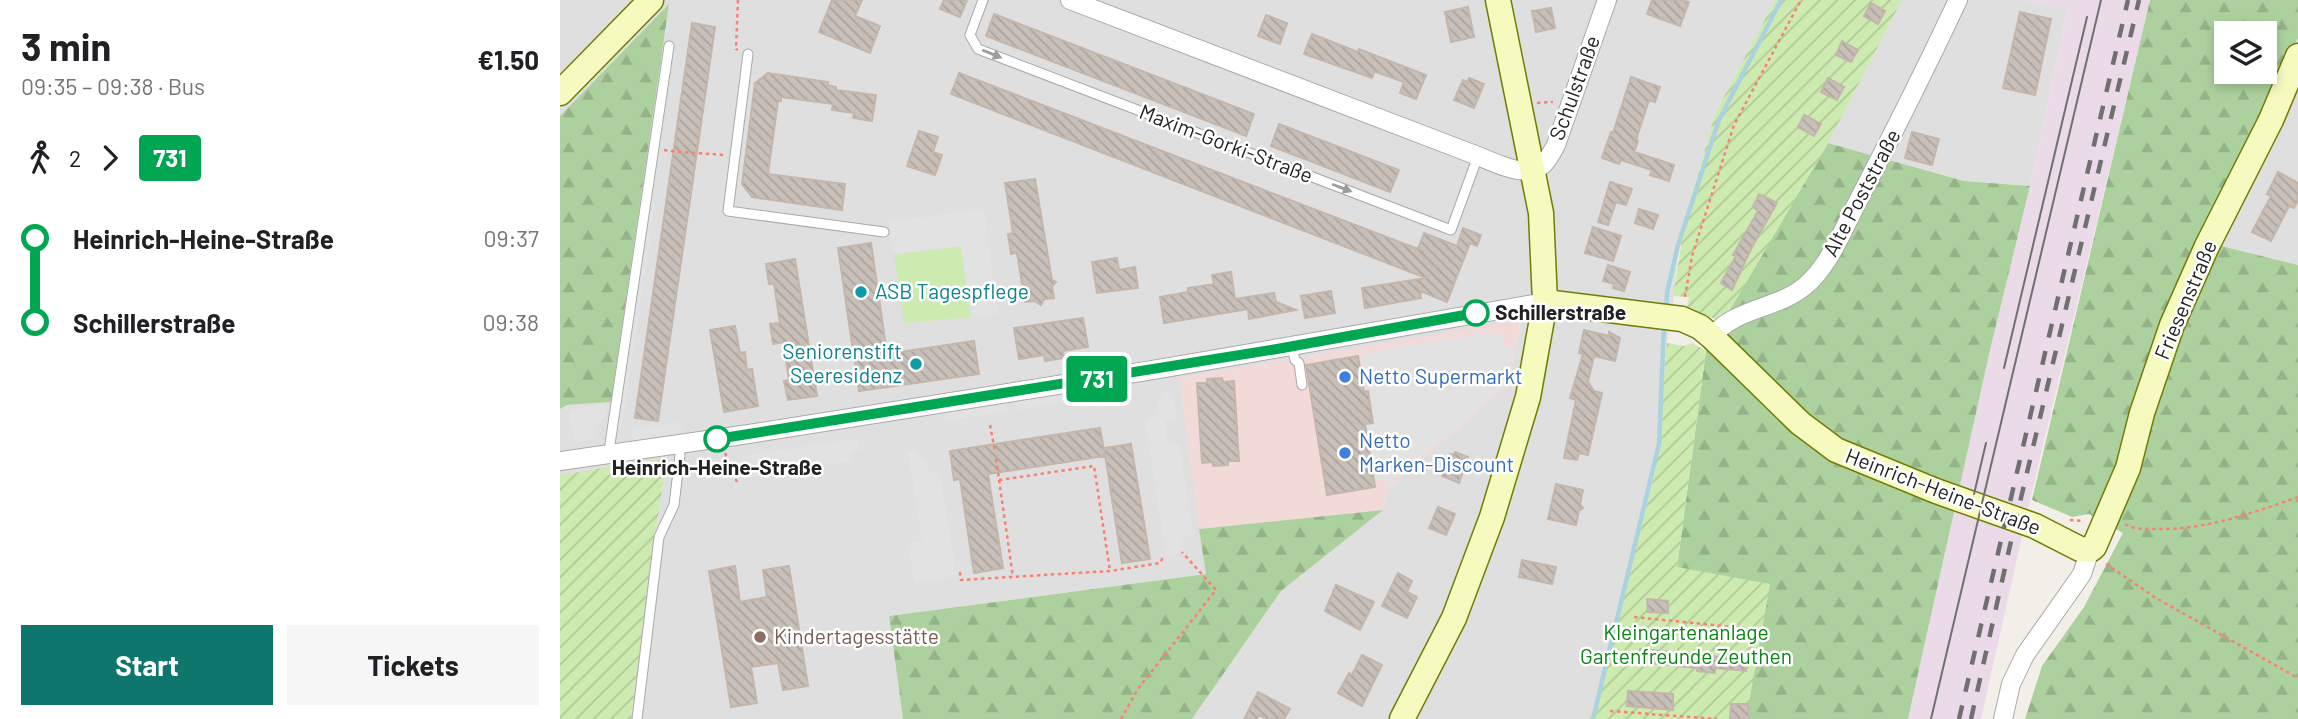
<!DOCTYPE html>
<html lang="en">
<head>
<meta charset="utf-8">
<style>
  :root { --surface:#fff; --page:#f6f6f6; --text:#202124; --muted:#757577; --accent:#0f766e }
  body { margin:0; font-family:Barlow,sans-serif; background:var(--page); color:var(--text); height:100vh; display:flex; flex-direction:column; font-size:26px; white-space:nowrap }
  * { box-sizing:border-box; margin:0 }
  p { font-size:23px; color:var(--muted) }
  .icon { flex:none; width:38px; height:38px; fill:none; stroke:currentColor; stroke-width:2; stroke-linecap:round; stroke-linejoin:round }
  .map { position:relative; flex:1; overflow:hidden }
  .sheet { display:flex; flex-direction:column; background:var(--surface); width:560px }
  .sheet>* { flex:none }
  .badge { padding:0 14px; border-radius:5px; font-size:24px; line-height:46px }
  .fabs { position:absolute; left:1654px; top:21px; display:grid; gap:14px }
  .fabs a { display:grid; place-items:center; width:63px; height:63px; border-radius:0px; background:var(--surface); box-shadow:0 4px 10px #0003; font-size:35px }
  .map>.badge { position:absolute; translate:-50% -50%; box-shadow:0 0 0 4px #fff }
  .legs { display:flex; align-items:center; gap:10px; height:77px; padding:0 21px; font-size:23px }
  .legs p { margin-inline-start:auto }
  .headline { display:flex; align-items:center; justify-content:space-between; height:119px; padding:0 21px }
  h1 { font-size:38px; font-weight:700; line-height:52px }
  .button { display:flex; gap:14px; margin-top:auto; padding:14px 21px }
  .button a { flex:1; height:80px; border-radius:0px; background:var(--accent); color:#fff; font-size:28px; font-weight:700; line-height:80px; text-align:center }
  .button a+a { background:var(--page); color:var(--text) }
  ul { padding:0 21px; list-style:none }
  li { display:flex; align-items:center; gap:24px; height:84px; font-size:26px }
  li i { display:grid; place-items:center; width:10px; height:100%; margin:0 9px; background:currentColor }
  li i::after { content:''; width:18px; height:18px; margin:-9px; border:5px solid; border-radius:50%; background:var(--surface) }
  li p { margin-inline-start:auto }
  li:first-child i { background:linear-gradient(#0000 50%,currentColor 0) }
  li:last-child i { background:linear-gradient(currentColor 50%,#0000 0) }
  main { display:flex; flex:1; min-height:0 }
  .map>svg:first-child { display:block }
  .residential { fill:#e0dfdf }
  .commercial { fill:#f2dad9 }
  .railway { fill:#ebdbe8 }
  .grass { fill:#cdebb0 }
  .forest { fill:url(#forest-firs); fill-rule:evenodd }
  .garden { fill:url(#garden-furrows) }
  .parking { fill:#e2e2e2 }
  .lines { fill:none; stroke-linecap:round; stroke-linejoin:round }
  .stream { stroke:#aad3df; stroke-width:4.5 }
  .building { fill:url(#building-back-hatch); stroke:#c4b6ab; stroke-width:2 }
  .lane-casing { stroke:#a9a9a9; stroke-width:11 }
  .street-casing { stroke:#a9a9a9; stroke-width:20 }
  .secondary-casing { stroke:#707d05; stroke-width:27 }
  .path { stroke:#fa8072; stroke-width:2.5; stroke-dasharray:3.5 3.5; stroke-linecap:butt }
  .lane { stroke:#fff; stroke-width:9 }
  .street { stroke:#fff; stroke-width:18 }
  .secondary { stroke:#f7fabf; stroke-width:24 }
  .tram { stroke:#707070; stroke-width:2 }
  .rail { stroke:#707070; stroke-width:4.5; stroke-dasharray:14 14; stroke-linecap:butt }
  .oneway { fill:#9c9c9c }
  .line-1-casing { stroke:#fff; stroke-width:16 }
  .line-1 { stroke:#00a651; stroke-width:10 }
  .culture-dot { fill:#0f9aa8; stroke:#fff; stroke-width:2.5 }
  .stop-1-dot { fill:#fff; stroke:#00a651; stroke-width:3.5 }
  .shop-dot { fill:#3f7fe0; stroke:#fff; stroke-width:2.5 }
  .education-dot { fill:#8d6e63; stroke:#fff; stroke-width:2.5 }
  .labels { text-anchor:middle; stroke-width:5; stroke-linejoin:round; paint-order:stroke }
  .street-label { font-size:21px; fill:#222; stroke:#fff }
  .culture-label { font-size:21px; fill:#0d838f; stroke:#fff; text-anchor:start }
  .stop-label { font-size:21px; font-weight:bold; fill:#222; stroke:#fff; text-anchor:start }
  .shop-label { font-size:21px; fill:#366cbe; stroke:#fff; text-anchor:start }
  .park-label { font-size:21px; fill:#0c8416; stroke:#fff }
  .education-label { font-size:21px; fill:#785e54; stroke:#fff; text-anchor:start }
</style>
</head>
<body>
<main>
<section class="sheet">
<div class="headline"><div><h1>3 min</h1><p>09:35 – 09:38 · Bus</p></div><b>€1.50</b></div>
<div class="legs"><svg class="icon" aria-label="walk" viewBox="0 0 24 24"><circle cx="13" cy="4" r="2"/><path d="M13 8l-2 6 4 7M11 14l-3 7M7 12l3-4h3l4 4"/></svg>2<svg class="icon" aria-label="forward" viewBox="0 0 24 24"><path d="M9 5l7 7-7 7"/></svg><b class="badge" style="background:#00a651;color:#fff">731</b></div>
<ul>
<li><i style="color:#00a651"></i><b>Heinrich-Heine-Straße</b><p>09:37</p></li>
<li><i style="color:#00a651"></i><b>Schillerstraße</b><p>09:38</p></li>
</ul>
<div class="button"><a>Start</a><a>Tickets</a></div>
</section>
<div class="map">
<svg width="1738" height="719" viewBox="0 0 1738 719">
  <defs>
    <pattern id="forest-firs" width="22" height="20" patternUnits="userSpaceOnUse" patternTransform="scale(1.75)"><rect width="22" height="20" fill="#add19e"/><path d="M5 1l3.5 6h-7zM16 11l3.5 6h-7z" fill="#95b388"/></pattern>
    <pattern id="garden-furrows" width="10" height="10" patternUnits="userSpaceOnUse" patternTransform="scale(1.75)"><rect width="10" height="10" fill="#cdebb0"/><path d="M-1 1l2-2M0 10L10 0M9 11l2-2" fill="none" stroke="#b0c997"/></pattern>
    <pattern id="building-back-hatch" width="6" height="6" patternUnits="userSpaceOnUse" patternTransform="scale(1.75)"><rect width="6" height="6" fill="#c7bfb8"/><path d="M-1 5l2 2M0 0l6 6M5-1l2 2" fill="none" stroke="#aba49e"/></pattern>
  </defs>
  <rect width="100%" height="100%" fill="#f2efe9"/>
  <path class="residential" d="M0 0H1215L1155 114 1125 220 1117 263 1112 312 1107 343 1095 472 1040 691 1029 719H632L721 591 823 510 827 489 948 384 961 321 620 378 646 574 329 616 343 719H0V409L7 405 50 402 108 5 0 116Z
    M1342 0H1462L1508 9 1470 186 1404 181 1268 143Z
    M1738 38V265L1637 240Z"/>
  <path class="commercial" d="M961 320 948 384 827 489 823 510 639 529 620 378Z"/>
  <path class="railway" d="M1462 0H1590L1474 483 1421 719H1348L1430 350 1470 186 1508 10Z"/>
  <path class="grass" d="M401 246 411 317 347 323 344 321 334 254Z"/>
  <path class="forest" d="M1590 0H1738V38L1637 240 1738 265V719H1465L1482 666 1524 607 1563 533 1529 514 1512 517 1472 500ZM1666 33H1704V72H1666Z
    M109 4 51 402 7 405 0 409V116Z
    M1268 143 1404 181 1470 186 1430 350 1348 719H1189L1188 709 1117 567 1146 351 1155 319 1167 314Z
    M823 510 721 591 632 719H343L329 616 646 574 639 529Z"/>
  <path class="garden" d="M1215 0H1342L1268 143 1167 315 1155 319 1127 307 1129 297 1113 296 1125 220 1155 114Z
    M1107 343 1124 346 1132 343 1146 351 1117 567 1210 584 1188 709 1189 719H1029L1040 691 1095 472Z
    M106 458 71 719H0V475Z"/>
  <path class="parking" d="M91 200 95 204 62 428 58 430Z
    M424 209 438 314 411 317 401 246 334 254 329 222Z
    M931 332 944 336 942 347H953L946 384 826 487 825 479 814 481 805 424 812 422 801 354Z
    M565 382 566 392 456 410 454 399Z
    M612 391 617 419 605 421 608 444H619L633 534 624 537 617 554 606 556 585 419 594 417 602 393Z
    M445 401 447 411 385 421 384 411Z
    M44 404 46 415 35 429 37 439 14 443 9 410Z
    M120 422 122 435 73 442 71 430Z
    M298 438 300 450 290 452 291 461 185 478 182 456Z
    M356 451 371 473 379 472 397 576 354 582 348 543 362 541 348 452Z"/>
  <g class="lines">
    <path class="stream" d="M1106 310 1107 293 1118 245 1159 120 1221 0
      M1033 719 1099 444 1104 325"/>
  </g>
  <path class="building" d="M272 0H302L295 16 320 26 310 53 259 32Z
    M384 0H407L400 17 380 9Z
    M1092 0H1122L1129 2 1120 26 1087 14Z
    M1311 3 1325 11 1318 24 1304 16Z
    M908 7 914 37 891 42 885 12Z
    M991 8 995 28 976 32 972 11Z
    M1460 12 1491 19 1475 95 1443 88Z
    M434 14 694 114 686 136 426 36Z
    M706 15 727 23 720 44 698 36Z
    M132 23 155 27 98 421 75 418Z
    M752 34 798 52 799 49 814 55 866 75 856 99 840 93 844 82 816 72H814L812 78 744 54Z
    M1282 41 1298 50 1291 62 1276 55Z
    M208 73 268 82V85L276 87V90L316 95 312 121 293 118 294 113 272 110 273 104 221 97V101H218L208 174 285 184 282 210 192 197 182 184 195 83Z
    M399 73 858 249 864 233 897 246 903 228 921 235 917 246 910 243 887 302 860 291 861 298 805 308 802 288 866 278 391 94Z
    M1071 77 1100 87 1095 102 1089 100 1076 140 1078 141 1074 152 1114 165 1109 181 1090 175 1092 170 1061 160 1059 164 1042 158 1051 132 1053 133Z
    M909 78 924 84 914 108 894 100 903 80 907 82Z
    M1268 78 1284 87 1277 100 1261 92Z
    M1244 115 1261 124 1254 136 1238 127Z
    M719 124 839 170 830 192 711 146Z
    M359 131 378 137 373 152 382 155 375 175 347 166Z
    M1352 132 1379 139 1372 165 1345 158Z
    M1718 172 1738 183V200L1734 208 1729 206 1711 241 1692 232 1711 196 1707 194Z
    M475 179 492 280 496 282 492 286 494 298 484 299 481 305 474 301 465 302 457 253 451 254 448 234 453 233 445 183Z
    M1050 182 1072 189 1066 205 1056 202 1048 225 1038 222Z
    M1199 194 1217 203 1192 247 1172 290 1161 283 1176 256 1173 255 1198 211 1193 207Z
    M1079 209 1098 215 1093 229 1075 223Z
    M1033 227 1061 236 1053 261 1025 253Z
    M311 243 327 354 414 341 419 374 299 391 278 248Z
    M557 258 559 270 575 267 578 288 537 293 532 262Z
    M235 259 257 396 228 400 224 381 229 380 223 342 213 344 210 324 220 323 214 284H209L206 264Z
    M1048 265 1070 272 1064 291 1053 288 1054 284 1043 281Z
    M671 272 675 299 714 293 716 302 736 310 689 319 688 309 604 323 600 297 628 292V288L654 284 652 275Z
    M771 291 775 313 745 318 741 296Z
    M523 318 528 347 503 351 504 358 485 361 484 355 459 359 454 328Z
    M175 326 180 353 185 352 187 370 192 369 198 406 164 412 150 330Z
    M1024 330 1049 336V332L1060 338 1055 361 1034 356 1028 382 1034 391 1042 393 1028 455 1019 453 1017 460 1004 458 1016 400 1010 398 1023 354 1019 353Z
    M798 356 804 392 808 391 813 423 805 424 815 487 767 495 746 365Z
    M662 378 663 382 674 381 679 461H668V465L653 466V462L642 463 637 383H647V379Z
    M540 428 545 456 428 474 443 568 414 573 400 479 394 480 390 451Z
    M571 444 590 559 562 563 544 448Z
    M895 452 908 457 899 483 882 476 890 454 894 455Z
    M996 484 1023 490 1020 504 1023 508 1019 511 1016 525 988 519Z
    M878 507 895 514 886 535 869 528Z
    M962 560 996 567 992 584 959 577Z
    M175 566 180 602 207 597 203 570 229 566 248 686 223 690 218 663 191 667 197 703 171 707 149 571Z
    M838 573 852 581 847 592 857 597 847 618 822 606Z
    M776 585 814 602 800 630 765 611Z
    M1087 599 1108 601V613L1088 612Z
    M1080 649 1172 658V655H1187L1186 671 1155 668V673L1137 671V668L1079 662Z
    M802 655 822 665 802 706 778 693 789 673 792 675Z
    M1068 691 1113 694V710L1067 706Z
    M698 692 730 709 724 719H707L699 715 697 719H684Z
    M1171 704H1188L1189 719 1170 718Z"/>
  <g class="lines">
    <g class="lane-casing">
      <path id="lane" d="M423 0 410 35 418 49 891 230 918 156
        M188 54 168 211 324 232
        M732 347 735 360 739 363 742 385
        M52 453 50 444 109 46
        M77 719 99 537 114 505 120 455 119 444"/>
    </g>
    <g class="street-casing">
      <path id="street" d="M510 0 918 156C933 162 957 174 974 170 985 167 991 154 996 145L1047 0
        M1152 337C1174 308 1218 309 1245 286 1270 265 1283 229 1298 201 1333 134 1366 68 1398 0
        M0 461 182 435 593 370 985 302
        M1443 719 1451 684 1465 655 1522 574 1530 550"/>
    </g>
    <g class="secondary-casing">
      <path id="secondary" d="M0 93 91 0
        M985 302 1122 319 1140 327 1152 337 1240 423 1276 450 1376 491 1475 526 1520 549 1530 550 1534 547 1568 468 1582 413 1612 325 1647 246 1711 120 1738 56
        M842 719 894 618 932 517 968 397 985 302 981 213 938 0"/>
    </g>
    <path class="path" d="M178 0 176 49 178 50
      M977 103 993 102
      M104 150C124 153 143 153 163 155
      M1125 297 1132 256 1174 125 1241 0
      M430 425 435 451
      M165 453 177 482
      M436 459 453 577
      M439 480 534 466 550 571
      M1510 520 1524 521
      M1565 524C1575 530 1585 529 1596 529 1646 530 1692 513 1738 497
      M1546 564 1596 598 1738 678
      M400 572 401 580 550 571 600 563 604 555
      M1074 617 1183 628
      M1050 711 1157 719
      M561 719 578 689 656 590 622 552"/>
    <use href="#lane" class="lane"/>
    <use href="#street" class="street"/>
    <use href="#secondary" class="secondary"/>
    <path class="tram" d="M1444 368 1527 17
      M1414 494 1426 443
      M1371 719 1541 0"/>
    <path class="rail" d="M1399 719 1568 0
      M1411 719 1456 519 1579 0"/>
  </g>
  <defs><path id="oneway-solid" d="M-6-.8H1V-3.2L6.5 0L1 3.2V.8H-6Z" transform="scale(1.75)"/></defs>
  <g class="oneway">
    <use href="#oneway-solid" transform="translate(432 54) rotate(22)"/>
    <use href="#oneway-solid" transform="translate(782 188) rotate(21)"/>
  </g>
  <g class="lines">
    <g class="line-1-casing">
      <path id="line-1" d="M157 439 717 349 916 313"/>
    </g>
    <use href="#line-1" class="line-1"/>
  </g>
  <g class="culture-dot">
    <circle cx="301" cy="292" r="7"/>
    <circle cx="356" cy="364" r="7"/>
  </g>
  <g class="stop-1-dot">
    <circle cx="916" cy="313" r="12"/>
    <circle cx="157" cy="439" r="12"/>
  </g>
  <g class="shop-dot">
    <circle cx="785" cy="377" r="7"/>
    <circle cx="785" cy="453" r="7"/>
  </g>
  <circle class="education-dot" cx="200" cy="637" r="7"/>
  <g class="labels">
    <g class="street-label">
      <text transform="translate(1015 88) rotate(-70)" y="7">Schulstraße</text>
      <text transform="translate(666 144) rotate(21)" y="7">Maxim-Gorki-Straße</text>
      <text transform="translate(1302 193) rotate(-62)" y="7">Alte Poststraße</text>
      <text transform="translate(1626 300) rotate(-67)" y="7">Friesenstraße</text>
      <text transform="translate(1383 492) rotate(21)" y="7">Heinrich-Heine-Straße</text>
    </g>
    <g class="culture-label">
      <text x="315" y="299">ASB Tagespflege</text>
      <text x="342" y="359" text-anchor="end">Seniorenstift<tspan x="342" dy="24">Seeresidenz</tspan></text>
    </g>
    <g class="stop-label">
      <text x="935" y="320">Schillerstraße</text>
      <text x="157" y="475" text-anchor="middle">Heinrich-Heine-Straße</text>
    </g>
    <g class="shop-label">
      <text x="799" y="384">Netto Supermarkt</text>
      <text x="799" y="448">Netto<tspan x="799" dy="24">Marken-Discount</tspan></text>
    </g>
    <g class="park-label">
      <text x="1126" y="640">Kleingartenanlage<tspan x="1126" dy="24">Gartenfreunde Zeuthen</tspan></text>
    </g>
    <g class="education-label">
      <text x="214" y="644">Kindertagesstätte</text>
    </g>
  </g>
</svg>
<div class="fabs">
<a><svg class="icon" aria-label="layers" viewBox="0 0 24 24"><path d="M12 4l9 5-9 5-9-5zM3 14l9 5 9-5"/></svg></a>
</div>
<b class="badge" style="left:537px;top:379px;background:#00a651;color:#fff">731</b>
</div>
</main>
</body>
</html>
